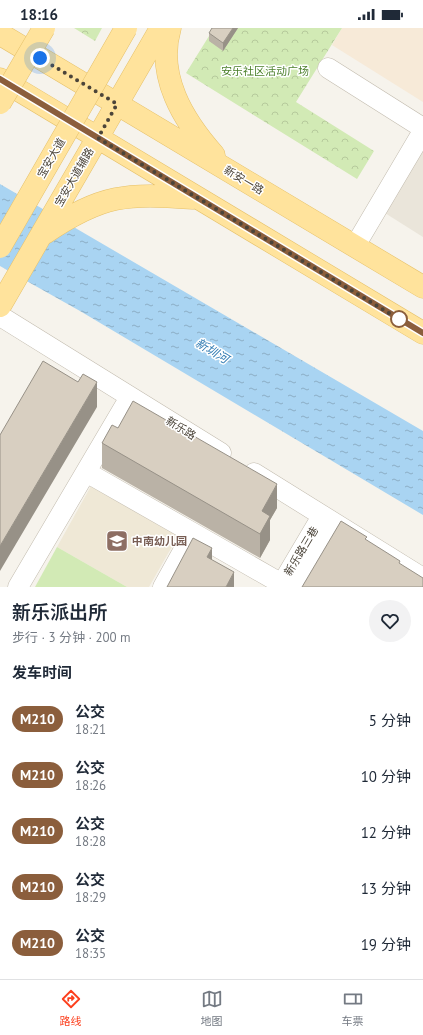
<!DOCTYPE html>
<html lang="zh">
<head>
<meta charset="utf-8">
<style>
  :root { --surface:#fff; --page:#f2f2f3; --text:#1f2937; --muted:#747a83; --line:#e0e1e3; --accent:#fc3f1d }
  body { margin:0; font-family:"PT Sans","Noto Sans SC",sans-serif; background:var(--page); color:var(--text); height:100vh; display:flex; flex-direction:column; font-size:15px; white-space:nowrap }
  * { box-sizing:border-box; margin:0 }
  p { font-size:13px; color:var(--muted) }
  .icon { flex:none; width:22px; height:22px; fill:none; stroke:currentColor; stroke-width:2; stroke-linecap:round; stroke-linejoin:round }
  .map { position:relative; height:559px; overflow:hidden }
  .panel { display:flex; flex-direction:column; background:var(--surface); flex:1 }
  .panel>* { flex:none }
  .badge { padding:0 8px; border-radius:13px; font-size:14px; line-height:26px }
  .you { position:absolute; width:20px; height:20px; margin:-10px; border:3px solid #fff; border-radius:50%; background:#1a73e8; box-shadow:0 0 0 6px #1a73e833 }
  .map>.badge { position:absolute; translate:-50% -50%; box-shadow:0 0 0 2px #fff }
  h2 { padding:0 12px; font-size:15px; line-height:36px }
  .round { display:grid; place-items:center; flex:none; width:42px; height:42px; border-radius:21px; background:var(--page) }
  .overview { display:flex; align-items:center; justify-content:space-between; height:68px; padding:0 12px }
  h1 { font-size:19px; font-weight:600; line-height:30px }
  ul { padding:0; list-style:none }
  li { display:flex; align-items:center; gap:12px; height:56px; padding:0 12px }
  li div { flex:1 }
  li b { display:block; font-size:15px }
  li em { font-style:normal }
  li .badge { min-width:44px; font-weight:700; text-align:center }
  .status { display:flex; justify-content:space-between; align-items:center; height:28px; padding:0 20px; background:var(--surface); direction:ltr }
  .status svg { height:11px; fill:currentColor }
  .dock { display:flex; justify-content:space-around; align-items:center; height:56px; border-top:1px solid var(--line); background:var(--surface); font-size:11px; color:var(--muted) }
  .dock a { display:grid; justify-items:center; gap:2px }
  .dock .on { color:var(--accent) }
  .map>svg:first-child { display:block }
  .residential { fill:#eae5da }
  .commercial { fill:#f7ead8 }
  .education { fill:#efe8d6 }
  .green { fill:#d2eab5 }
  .forest { fill:url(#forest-crowns) }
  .water { fill:url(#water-ripples) }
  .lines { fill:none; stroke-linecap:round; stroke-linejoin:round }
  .minor-casing { stroke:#c2bbae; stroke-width:21 }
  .major-casing { stroke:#e6c16a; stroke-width:23 }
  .minor { stroke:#fff; stroke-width:20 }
  .major { stroke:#ffe39c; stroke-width:22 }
  .major-bridge-casing { stroke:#e6c16a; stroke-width:23; stroke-linecap:butt }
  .major-bridge { stroke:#ffe39c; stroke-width:22 }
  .wall { fill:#bab2a6 }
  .shaded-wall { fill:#979187 }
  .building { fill:#d8cfc1; stroke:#979187 }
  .line-casing { stroke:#fff; stroke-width:9 }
  .line { stroke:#8b5e3c; stroke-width:6 }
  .walk { stroke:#4b4439; stroke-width:4; stroke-dasharray:0 7.2 }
  .stop-dot { fill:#fff; stroke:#8b5e3c; stroke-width:2 }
  .labels { text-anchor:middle; stroke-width:3; stroke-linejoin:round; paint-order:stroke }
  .park-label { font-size:11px; fill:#4a7f2a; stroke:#fff }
  .street-label { font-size:11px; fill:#4b4439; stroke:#fff }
  .education-label { font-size:11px; font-weight:bold; fill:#785e54; stroke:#fff; text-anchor:start }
  .water-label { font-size:12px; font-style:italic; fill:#2e7ab2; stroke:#fff }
</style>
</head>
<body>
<div class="status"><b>18:16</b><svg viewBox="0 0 49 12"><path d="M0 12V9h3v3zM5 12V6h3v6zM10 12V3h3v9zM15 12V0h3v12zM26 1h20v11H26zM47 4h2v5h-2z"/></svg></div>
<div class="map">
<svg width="423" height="559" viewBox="0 0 423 559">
  <defs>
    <pattern id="forest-crowns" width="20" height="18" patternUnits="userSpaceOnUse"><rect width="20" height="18" fill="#d2eab5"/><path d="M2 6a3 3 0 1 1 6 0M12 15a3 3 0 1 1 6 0" fill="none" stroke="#b6ca9c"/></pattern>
    <pattern id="water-ripples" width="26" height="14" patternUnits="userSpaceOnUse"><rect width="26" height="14" fill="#a9d4f2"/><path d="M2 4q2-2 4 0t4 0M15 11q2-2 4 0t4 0" fill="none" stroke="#8caec5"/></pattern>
  </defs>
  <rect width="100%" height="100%" fill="#f6f3ec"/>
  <path class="residential" d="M423 106V209L377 180Z"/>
  <path class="commercial" d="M342 0H423V74L332 17Z"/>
  <path class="education" d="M91 458 178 508 149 559H127L57 519Z"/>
  <path class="green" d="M57 519 127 559H35Z"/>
  <path class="forest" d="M74 0H102L95 13Z
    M214 0H342L296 74 374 123 357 151 186 45Z"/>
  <path class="water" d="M0 156 423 403V487L80 283 0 238Z"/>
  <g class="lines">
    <g class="minor-casing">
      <path id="minor" d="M328 40 423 100
        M341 210 355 218 423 103
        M0 288 221 425
        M86 444 193 505 163 559
        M254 445 423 550
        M193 505 282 556
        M18 559 130 369
        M280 559 322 488
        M299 559 336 496"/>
    </g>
    <g class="major-casing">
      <path id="major" d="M170 0C156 48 183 92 214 127
        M0 6 423 259
        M0 51 423 305
        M45 205C102 166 127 165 193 170
        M0 278 161 0"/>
    </g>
    <use href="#minor" class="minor"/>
    <use href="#major" class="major"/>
    <g class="major-bridge-casing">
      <path id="major-bridge" d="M0 75 44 0
        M0 219 126 0"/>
    </g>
    <use href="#major-bridge" class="major-bridge"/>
  </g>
  <path class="wall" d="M238 0 223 23 209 13V5Z
    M118 400 277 480 270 492V512L260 530 102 440V415Z"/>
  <path class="shaded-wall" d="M233 0H238L223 23V15Z
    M97 354V379L0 543V518Z
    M277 456V480L270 492V512L260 530V506L262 483Z
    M212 520V544L207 529Z
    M234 544V559H226Z"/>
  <path class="building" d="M212 0H233L223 15 209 5Z
    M43 333 78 354 83 346 97 354 0 518V407Z
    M133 373 277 456 262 483 270 488 260 506 102 415 112 397 118 400Z
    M341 493 367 509 365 511 400 533 399 535 423 550V559H302Z
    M193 510 212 520 207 529 234 544 226 559H167Z"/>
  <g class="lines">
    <g class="line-casing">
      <path id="line" d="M0 51 423 305"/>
    </g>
    <use href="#line" class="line"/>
    <path class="walk" d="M40 30 117 76 98 110 399 291"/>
  </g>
  <defs>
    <g id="school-square" transform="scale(1.15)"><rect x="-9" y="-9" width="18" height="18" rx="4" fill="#8d6e63" stroke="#fff"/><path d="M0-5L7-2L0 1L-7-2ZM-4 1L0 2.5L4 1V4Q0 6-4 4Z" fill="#fff"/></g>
  </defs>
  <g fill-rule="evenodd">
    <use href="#school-square" x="117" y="513"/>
  </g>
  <circle class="stop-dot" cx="399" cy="291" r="8"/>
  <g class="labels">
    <g class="park-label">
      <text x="265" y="47">安乐社区活动广场</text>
    </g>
    <g class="street-label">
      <text transform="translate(51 130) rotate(-60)" y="4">宝安大道</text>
      <text transform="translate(74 149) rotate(-60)" y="4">宝安大道辅路</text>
      <text transform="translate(244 152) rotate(31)" y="4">新安一路</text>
      <text transform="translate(181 400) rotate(32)" y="4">新乐路</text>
      <text transform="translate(301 523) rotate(-59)" y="4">新乐路三巷</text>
    </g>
    <g class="education-label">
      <text x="132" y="517">中南幼儿园</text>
    </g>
    <g class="water-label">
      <text transform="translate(212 323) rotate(31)" y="4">新圳河</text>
    </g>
  </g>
</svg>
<div class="you" style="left:40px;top:30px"></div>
</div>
<section class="panel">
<div class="overview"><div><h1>新乐派出所</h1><p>步行 · 3 分钟 · 200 m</p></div><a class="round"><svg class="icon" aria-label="heart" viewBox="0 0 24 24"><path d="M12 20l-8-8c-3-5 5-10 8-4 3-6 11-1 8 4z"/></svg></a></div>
<h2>发车时间</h2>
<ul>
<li><span class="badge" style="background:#8b5e3c;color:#fff">M210</span><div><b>公交</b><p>18:21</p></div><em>5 分钟</em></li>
<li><span class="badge" style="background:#8b5e3c;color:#fff">M210</span><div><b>公交</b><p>18:26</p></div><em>10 分钟</em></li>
<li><span class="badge" style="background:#8b5e3c;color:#fff">M210</span><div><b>公交</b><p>18:28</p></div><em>12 分钟</em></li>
<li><span class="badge" style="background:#8b5e3c;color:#fff">M210</span><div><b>公交</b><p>18:29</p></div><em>13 分钟</em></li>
<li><span class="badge" style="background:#8b5e3c;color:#fff">M210</span><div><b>公交</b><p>18:35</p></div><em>19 分钟</em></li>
</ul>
</section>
<nav class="dock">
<a class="on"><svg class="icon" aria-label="directions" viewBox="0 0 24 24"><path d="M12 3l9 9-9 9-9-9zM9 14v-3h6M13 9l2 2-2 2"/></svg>路线</a>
<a><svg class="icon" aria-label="map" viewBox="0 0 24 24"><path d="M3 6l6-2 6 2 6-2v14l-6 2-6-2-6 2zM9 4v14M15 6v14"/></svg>地图</a>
<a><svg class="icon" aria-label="tickets" viewBox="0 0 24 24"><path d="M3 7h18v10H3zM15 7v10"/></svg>车票</a>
</nav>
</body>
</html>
